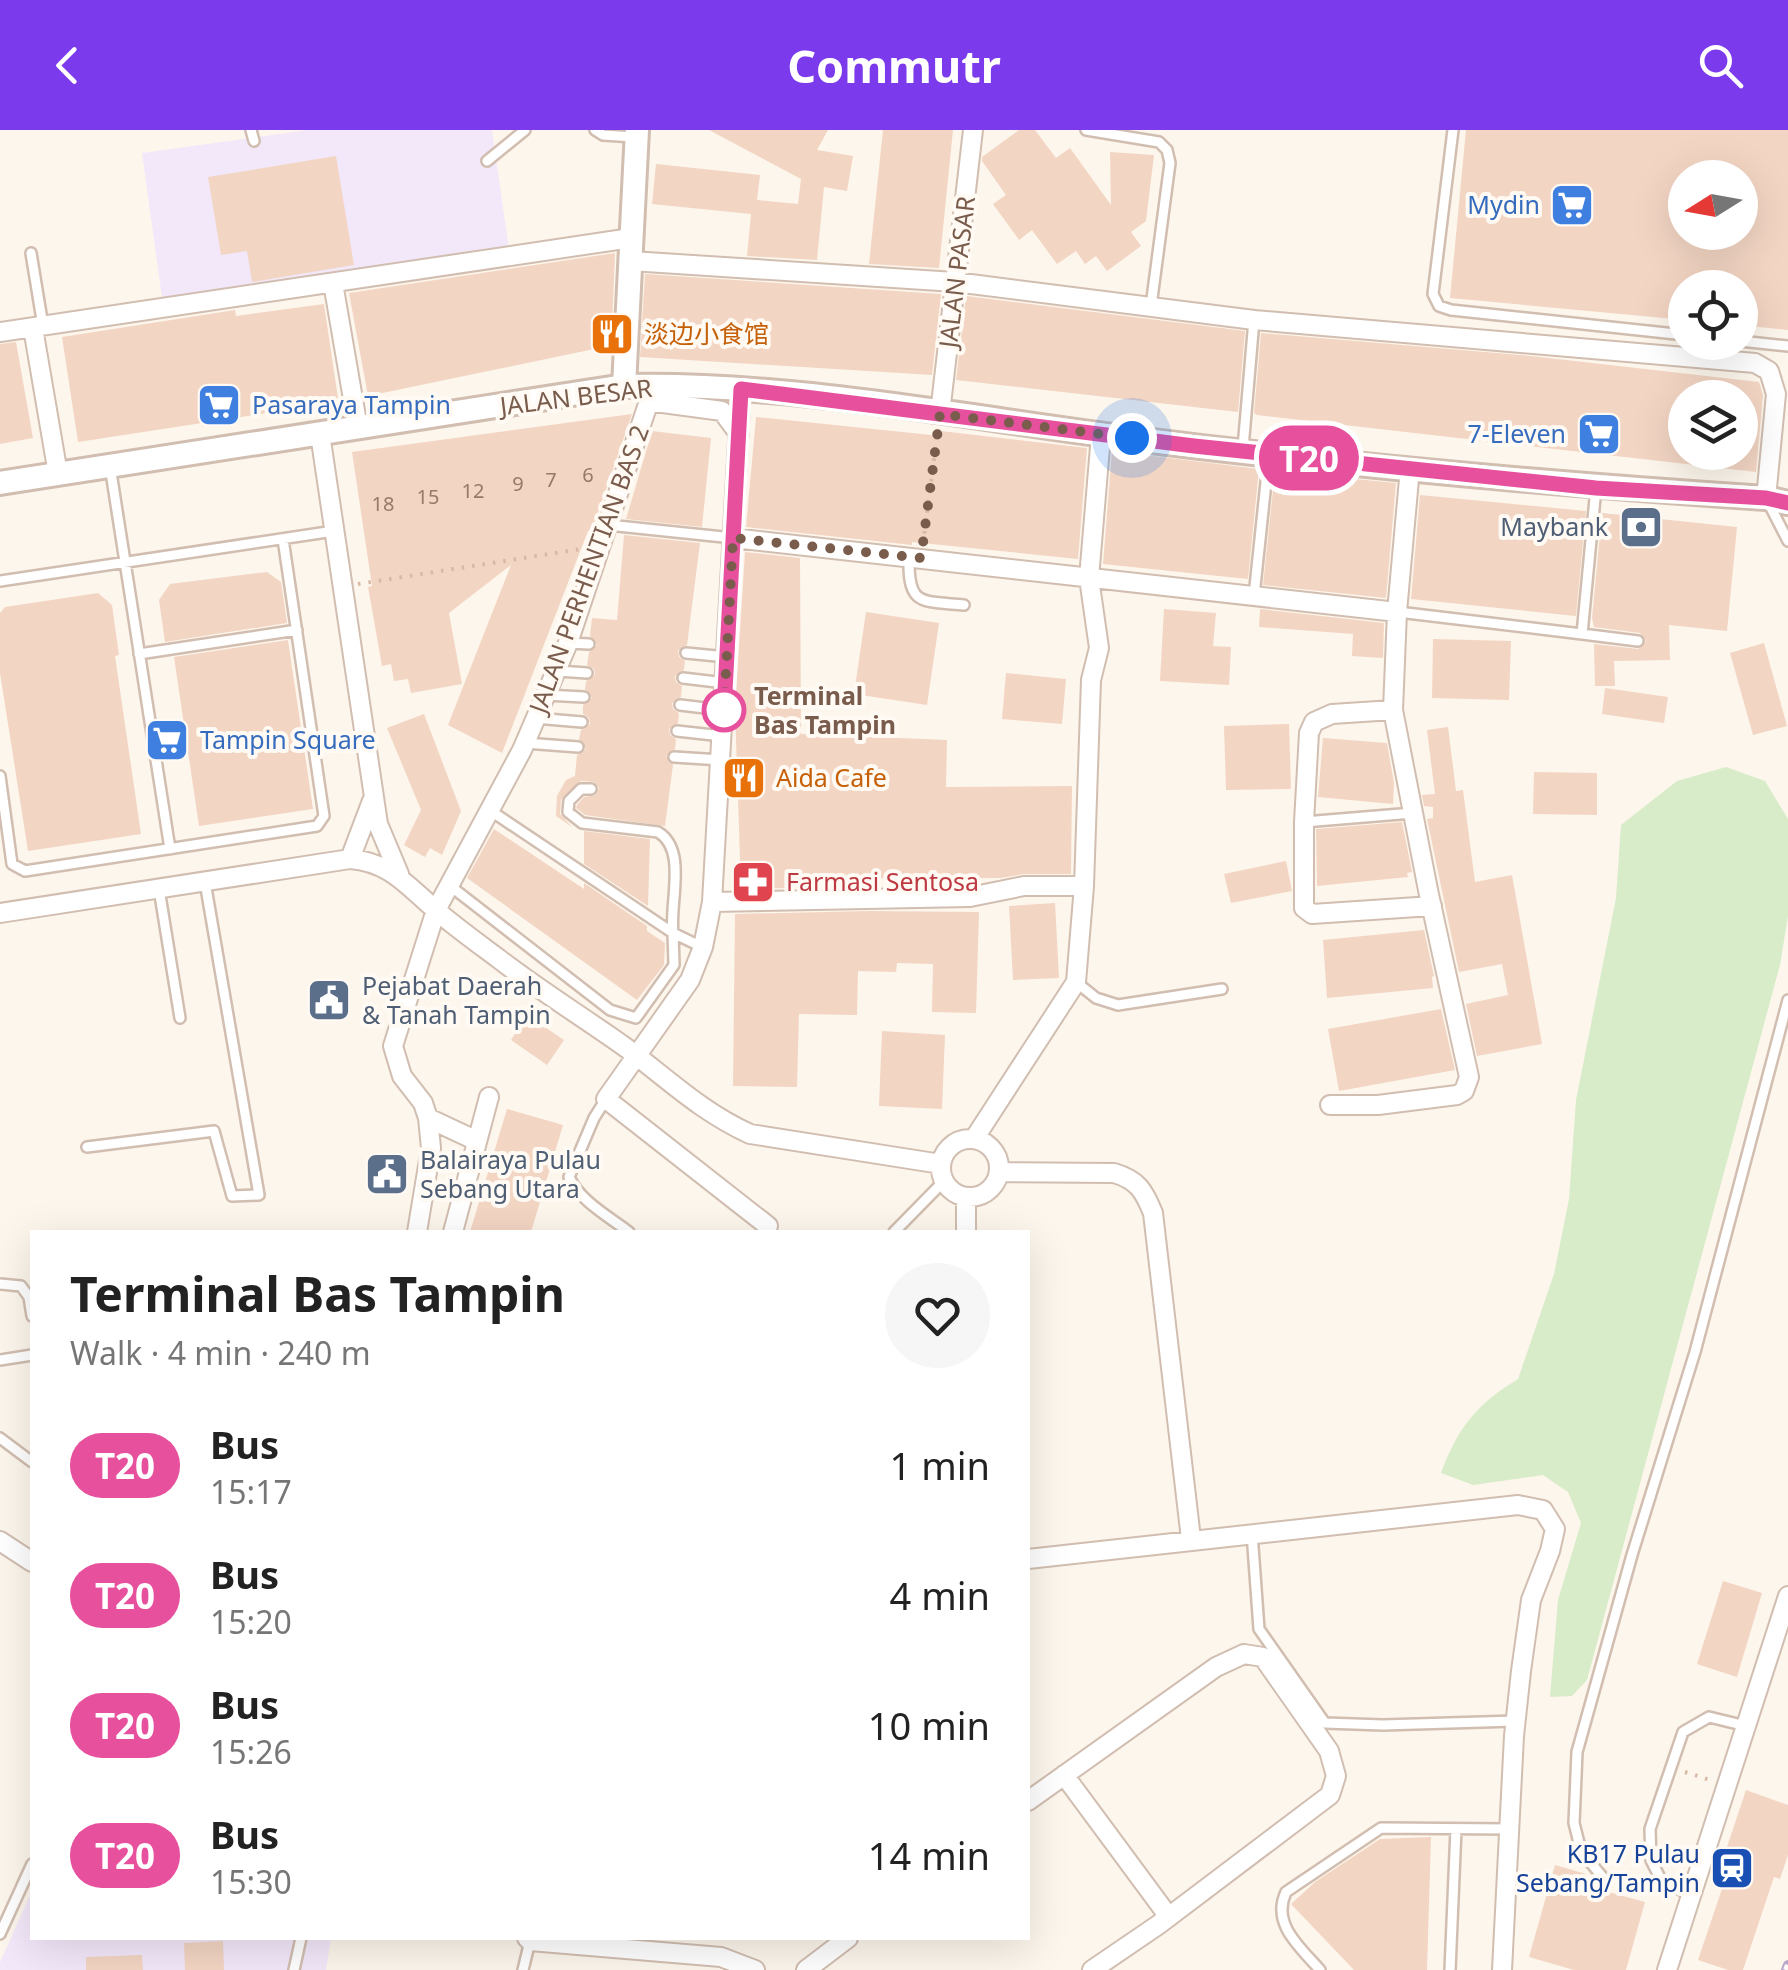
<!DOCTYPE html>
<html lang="en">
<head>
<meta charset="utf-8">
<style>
  :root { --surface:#fff; --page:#f6f6f6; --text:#222; --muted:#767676; --accent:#7c3aed }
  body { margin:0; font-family:"Noto Sans","Noto Sans SC",sans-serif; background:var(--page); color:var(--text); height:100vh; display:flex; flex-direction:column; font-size:38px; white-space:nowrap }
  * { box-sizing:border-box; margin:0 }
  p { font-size:32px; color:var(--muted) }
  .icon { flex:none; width:55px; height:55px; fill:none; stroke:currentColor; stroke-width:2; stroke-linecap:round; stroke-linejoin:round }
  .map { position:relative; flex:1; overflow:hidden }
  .sheet { position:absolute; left:30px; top:1100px; width:1000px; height:710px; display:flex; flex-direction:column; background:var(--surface); border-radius:0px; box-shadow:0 10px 40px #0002 }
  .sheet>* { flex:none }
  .badge { padding:0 20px; border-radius:32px; font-size:35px; line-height:65px }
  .needle { width:65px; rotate:259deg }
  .fabs { position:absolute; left:1668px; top:30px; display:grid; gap:20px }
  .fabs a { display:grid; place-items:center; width:90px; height:90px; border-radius:50%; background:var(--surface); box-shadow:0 10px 40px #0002; font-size:50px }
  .you { position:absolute; width:50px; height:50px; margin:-25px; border:8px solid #fff; border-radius:50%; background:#1a73e8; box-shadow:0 0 0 15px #1a73e833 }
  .map>.badge { position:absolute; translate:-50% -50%; box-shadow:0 0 0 5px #fff }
  .round { display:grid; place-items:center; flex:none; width:105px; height:105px; border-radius:52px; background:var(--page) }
  .overview { display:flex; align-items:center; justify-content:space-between; height:170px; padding:0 40px }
  h1 { font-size:48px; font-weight:700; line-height:75px }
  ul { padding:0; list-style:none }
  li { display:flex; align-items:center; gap:30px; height:130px; padding:0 40px }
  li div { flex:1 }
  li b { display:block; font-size:38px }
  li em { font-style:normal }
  li .badge { min-width:110px; font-weight:700; text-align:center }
  header { display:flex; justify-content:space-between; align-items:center; height:130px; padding:0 40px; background:var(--accent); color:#fff; font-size:45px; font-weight:700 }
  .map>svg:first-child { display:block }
  .education { fill:#f3e8fa }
  .green { fill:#d8ecc9 }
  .building { fill:#f3d5c3; fill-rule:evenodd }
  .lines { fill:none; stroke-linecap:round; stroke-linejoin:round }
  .service-casing { stroke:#d1beb0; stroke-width:14 }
  .minor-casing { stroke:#d1beb0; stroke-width:22 }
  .tertiary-casing { stroke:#d1beb0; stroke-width:28 }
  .path { stroke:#d9b8a5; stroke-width:4; stroke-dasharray:2.5 8; stroke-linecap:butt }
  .service { stroke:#fff; stroke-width:9 }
  .minor { stroke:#fff; stroke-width:18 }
  .tertiary { stroke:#fff; stroke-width:22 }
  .rail-casing { stroke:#b9a8c9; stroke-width:10 }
  .rail { stroke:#fffaf3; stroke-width:6; stroke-dasharray:19; stroke-linecap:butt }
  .line-casing { stroke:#fff; stroke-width:22 }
  .line { stroke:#e6509d; stroke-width:15 }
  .walk { stroke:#7a5c4d; stroke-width:10; stroke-dasharray:0 18 }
  .stop-dot { fill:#fff; stroke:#e6509d; stroke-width:5 }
  .labels { text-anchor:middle; stroke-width:8; stroke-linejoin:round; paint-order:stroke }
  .number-label { font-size:20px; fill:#987a6a }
  .shop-label { font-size:25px; fill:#366cbe; stroke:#fffaf3; text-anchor:end }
  .street-label { font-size:25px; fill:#7a5c4d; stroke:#fffaf3 }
  .food-label { font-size:25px; fill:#c56008; stroke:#fffaf3; text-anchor:start }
  .service-label { font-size:25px; fill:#4e5e75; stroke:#fffaf3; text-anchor:start }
  .stop-label { font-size:25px; font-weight:bold; fill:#7a5c4d; stroke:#fffaf3; text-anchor:start }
  .health-label { font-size:25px; fill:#be3a42; stroke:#fffaf3; text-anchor:start }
  .transit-label { font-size:25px; fill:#164399; stroke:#fffaf3; text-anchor:end }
</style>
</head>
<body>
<header><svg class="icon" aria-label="back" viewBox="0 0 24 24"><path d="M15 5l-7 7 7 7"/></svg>Commutr<svg class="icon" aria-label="search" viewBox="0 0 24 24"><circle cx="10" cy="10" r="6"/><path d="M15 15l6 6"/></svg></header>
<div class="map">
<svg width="1788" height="1840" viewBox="0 0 1788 1840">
  <rect width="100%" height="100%" fill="#fdf6ec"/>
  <path class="education" d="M308 0H492L509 120 162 168 142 23Z
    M32 1761V1808H331L326 1840H0V1832Z"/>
  <path class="green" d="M1726 637 1765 651 1788 689V786L1780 835 1587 1550 1572 1566 1550 1567 1558 1470 1581 1393 1568 1362 1543 1345 1473 1355 1441 1343C1458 1297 1477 1274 1518 1249L1554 1144 1569 1069 1576 970 1616 768 1621 695 1677 651Z"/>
  <path class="building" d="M709 0H828L817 20 853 26 847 61 824 57 817 130 747 126 751 84 652 74 656 34 760 45 757 70 798 74 801 49Z
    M883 0H953L939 138 869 134Z
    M1019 0H1035L1056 28 1070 18 1111 75 1110 22 1154 25 1146 91 1131 102 1141 116 1107 141 1096 126 1085 134 1076 121 1057 134 1032 100 1019 110 993 74 1006 65 982 31V27Z
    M1466 0H1788V200L1740 195V158H1685V190L1450 168ZM1685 48H1740V102H1685Z
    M336 26 354 135 252 152 247 121 221 125 208 47Z
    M615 123 612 197 599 218 368 266 349 163Z
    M645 144 941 164 932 245 640 227Z
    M966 166 1245 201 1238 282 956 250Z
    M324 174 339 275 267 285V283L78 312 62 207 235 180 236 186Z
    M1261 203 1531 226 1759 252 1763 265 1756 342 1257 285 1254 283ZM1685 268H1740V322H1685Z
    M16 212 33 308 0 314V214Z
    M632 284 592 400 588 401 502 623 448 595 511 435 449 483 462 554 411 563 408 549 394 551 391 534 382 536 368 457 372 456 352 322Z
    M756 287 941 306V301L1087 318 1078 429 912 412V415L746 397Z
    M652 301 711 308 702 397 626 389Z
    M1112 321 1259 339 1248 449 1103 434Z
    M1275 341 1396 353 1386 468 1263 455Z
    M1420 365 1586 381 1576 486 1411 469Z
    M1602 383 1737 397 1727 501 1669 495 1670 530 1614 531 1615 556H1595L1594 514 1638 519 1646 511 1640 503 1594 497 1592 488Z
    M624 405 700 413 687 515 678 521 679 527 685 531 684 540 675 546 676 552 682 556 681 567 672 573 673 579 679 583 678 593 669 599 670 605 676 609 675 619 666 626 673 635 665 696 585 685 576 678 577 675 584 667 596 665 599 658 594 652 581 651 561 670 560 684 572 697 556 686 557 666 566 650 575 646 577 625 586 619 579 609 581 600 590 594 589 588 583 584V575L592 568 585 559 586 551 595 545 594 539 587 535 589 522 597 515 590 506 592 488 617 490Z
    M745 422 800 428 801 604 947 610 946 657 1072 656 1071 744H1024L1001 748 794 749V758L741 759 735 578Z
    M267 442 281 452 287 493 165 512 159 470 170 454Z
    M98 463 112 475 119 525 115 526 141 704 28 721 0 543V483L5 477Z
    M1164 479 1216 483 1213 516 1231 517 1229 555 1160 551Z
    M1260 479 1384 493 1383 528 1352 526 1353 504 1259 497Z
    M866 482 939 493 927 575 854 564Z
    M1433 509 1511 511 1509 570 1432 568Z
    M288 510 313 679 199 696 174 527Z
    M1764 513 1787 596 1753 605 1730 523Z
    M1006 543 1066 549 1062 594 1002 589Z
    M1605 558 1668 567 1664 593 1602 584Z
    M424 584 461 681 442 725 430 718 425 727 404 715 421 680 387 598Z
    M1289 594 1291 659 1226 660 1224 596Z
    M1448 597 1456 661 1463 660 1475 752 1512 745 1542 914 1477 926 1466 874 1508 865 1502 834 1459 842 1427 689 1433 688V677L1424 676 1422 665 1435 664 1427 600Z
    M1323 608 1387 613 1394 653 1393 674 1318 667Z
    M1534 642 1597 643V685L1533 684Z
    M1402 692 1412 742 1407 743 1408 747 1317 756 1316 699Z
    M494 699 584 759V753L647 796V801L665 813 664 835 637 870 467 748Z
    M584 701 650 709 648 776 584 734Z
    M1286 731 1292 761 1231 773 1224 744Z
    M1055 773 1059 848 1013 850 1009 776Z
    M868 781 979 782 976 883 932 882 933 834 897 833 896 842 858 841 857 885 799 884 797 957 733 956 735 784Z
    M1424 800 1434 846 1432 847 1433 858 1327 868 1323 810Z
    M1441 879 1455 940 1339 961 1328 899Z
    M527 885 564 910 547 935 511 910Z
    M882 901 945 905 942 979 879 976Z
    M507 979 563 995 531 1102H470Z
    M1723 1451 1762 1463 1737 1547 1697 1534Z
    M1746 1660 1788 1675V1725L1780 1749 1774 1747 1743 1840H1728L1698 1830 1731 1732 1723 1729Z
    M1431 1707 1427 1840H1354L1291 1774 1315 1752 1380 1709Z
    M1555 1735 1586 1744 1583 1755 1645 1772 1626 1840H1574L1529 1827Z
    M223 1811 224 1840H185L184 1813Z
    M142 1825 143 1840H86V1827Z"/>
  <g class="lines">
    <g class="service-casing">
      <path id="service" d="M251 0 254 11
        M595 0 603 5 634 7
        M1086 0 1159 12 1167 20 1170 33 1151 176
        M1453 0 1433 164 1439 176 1451 180 1685 205
        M487 31 525 0
        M31 123 43 196
        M1740 211 1788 216
        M1243 318 1254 190
        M110 336 170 719
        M1769 374 1788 411
        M608 395 733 408
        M909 427C908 476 920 471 964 475
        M0 451 334 401
        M1254 466 1269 324
        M1398 482 1582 504 1596 358
        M1582 504 1638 511
        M568 513 589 514
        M686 523 727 527
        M139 524 297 500
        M558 541 587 543
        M683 548 725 553
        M545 565 584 567
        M680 575 722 580
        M535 588 582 592
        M677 601 722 606
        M525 613 578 617
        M674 627 721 630
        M0 646 12 734 25 741 317 696 324 686 283 409
        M591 659H581L569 671 568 682 582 693 658 702C688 720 669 773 673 803L702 817
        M1304 692 1413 683
        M449 755 610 880 636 888 674 835 673 803 491 681
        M159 759 180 888
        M1076 852 1096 868 1118 875 1222 859
        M606 969 594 988 569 1047C580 1071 608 1086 629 1102
        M87 1017 214 1001 232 1066 259 1065 205 752
        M894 1102 944 1051
        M0 1154 21 1156 29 1167 32 1186
        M0 1230 32 1225
        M0 1308 32 1332
        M1252 1403 1259 1499 1325 1593 1383 1595 1515 1591
        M1605 1750 1581 1721 1574 1693 1577 1622 1632 1425 1695 1222 1788 870
        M1691 1766 1660 1748 1651 1730 1650 1699 1683 1602 1709 1587 1746 1596
        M0 1804 32 1734
        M294 1840 301 1808
        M523 1840 530 1811
        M1320 1840C1300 1817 1271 1794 1286 1762L1381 1698 1509 1699
        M1450 1840 1456 1699"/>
    </g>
    <g class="minor-casing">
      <path id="minor" d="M631 131 955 152 1254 190 1755 233 1769 241 1776 264 1766 368
        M333 153 358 298
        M33 198 58 344
        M0 202 631 108
        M741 259 712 772 703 817 690 850 606 969 768 1096
        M648 271 722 281 739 304
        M940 283 973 0
        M320 304 378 694 399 744
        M733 408 1397 482
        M1393 580 1332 584 1314 592 1309 603 1304 692V778L1312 784 1432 776
        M350 729 372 671
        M712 772 970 767 1024 756H1084
        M0 783 350 729C391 732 409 758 438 782 458 799 479 814 499 829 539 860 583 887 625 917 668 949 700 981 750 1004L941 1034
        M1330 975H1378L1457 965 1464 961 1469 947 1428 760 1393 580 1397 482 1410 338
        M428 988 477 1011
        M941 1038a29 29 0 1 1 58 0a29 29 0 1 1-58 0Z
        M974 1009 1076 852 1084 756 1091 550 1099 518 1089 448 1101 305
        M999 1042 1114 1043C1138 1050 1144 1061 1153 1083L1191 1409
        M966 1067V1102
        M417 1102 431 1018 428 988 423 973 402 946 393 916 436 780 522 620 568 513 654 256
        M453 1102 489 967
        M0 1411 32 1432
        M1028 1429 1518 1375 1543 1380 1555 1399 1550 1421 1531 1470 1521 1541 1514 1606 1502 1840
        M1064 1645 1169 1787
        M1028 1671 1216 1537 1244 1524 1263 1527 1329 1621 1336 1646 1330 1665 1158 1795 1092 1840
        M527 1808 530 1811 721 1827 755 1840
        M806 1840 848 1808
        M1667 1840 1788 1466"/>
    </g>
    <g class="tertiary-casing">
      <path id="tertiary" d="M624 256 637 0
        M0 353 624 256C788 252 964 287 1127 308 1339 335 1553 354 1766 368L1788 373"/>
    </g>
    <path class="path" d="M923 414 938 299
      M358 454 581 419
      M1685 1642 1710 1650"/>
    <use href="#service" class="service"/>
    <use href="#minor" class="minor"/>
    <use href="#tertiary" class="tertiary"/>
    <g class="rail-casing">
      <path id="rail" d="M1786 1840 1788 1835"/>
    </g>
    <use href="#rail" class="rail"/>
  </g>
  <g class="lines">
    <g class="line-casing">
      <path id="line" d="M724 580 741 259 1194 316 1596 358 1766 368 1788 373"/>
    </g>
    <use href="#line" class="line"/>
    <path class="walk" d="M724 580 733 408 921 428 940 284 1132 308"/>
  </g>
  <defs>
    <g id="supermarket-square" transform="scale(2.25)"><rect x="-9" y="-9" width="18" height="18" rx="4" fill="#3f7fe0" stroke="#fffaf3"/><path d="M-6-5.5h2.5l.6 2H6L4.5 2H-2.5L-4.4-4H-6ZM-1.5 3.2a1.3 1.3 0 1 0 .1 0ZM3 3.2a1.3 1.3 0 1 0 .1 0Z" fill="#fff"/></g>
    <g id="restaurant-square" transform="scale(2.25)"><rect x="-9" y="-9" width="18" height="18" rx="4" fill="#e8710a" stroke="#fffaf3"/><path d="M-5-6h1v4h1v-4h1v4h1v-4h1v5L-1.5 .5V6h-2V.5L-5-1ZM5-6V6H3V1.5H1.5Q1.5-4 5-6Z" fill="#fff"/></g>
    <g id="bank-square" transform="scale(2.25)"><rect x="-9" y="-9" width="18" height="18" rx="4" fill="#5c6f8a" stroke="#fffaf3"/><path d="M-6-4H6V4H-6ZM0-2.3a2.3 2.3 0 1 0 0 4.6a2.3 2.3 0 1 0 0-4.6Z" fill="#fff"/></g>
    <g id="pharmacy-square" transform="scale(2.25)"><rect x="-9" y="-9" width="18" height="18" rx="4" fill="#e0444e" stroke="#fffaf3"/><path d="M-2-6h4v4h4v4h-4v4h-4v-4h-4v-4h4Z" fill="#fff"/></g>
    <g id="civic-square" transform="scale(2.25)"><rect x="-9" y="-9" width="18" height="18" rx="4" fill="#5c6f8a" stroke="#fffaf3"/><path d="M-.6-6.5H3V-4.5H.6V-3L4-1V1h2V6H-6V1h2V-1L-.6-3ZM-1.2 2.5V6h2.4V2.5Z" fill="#fff"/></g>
    <g id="station-square" transform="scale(2.25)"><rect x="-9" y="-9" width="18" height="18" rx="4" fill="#1a4fb4" stroke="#fffaf3"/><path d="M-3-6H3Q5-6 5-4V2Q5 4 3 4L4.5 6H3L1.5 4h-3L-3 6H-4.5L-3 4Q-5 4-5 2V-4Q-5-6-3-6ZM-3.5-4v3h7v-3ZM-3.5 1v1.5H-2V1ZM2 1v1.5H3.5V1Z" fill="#fff"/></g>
  </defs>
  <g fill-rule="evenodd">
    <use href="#supermarket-square" x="1572" y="75"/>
    <use href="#restaurant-square" x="612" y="204"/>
    <use href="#supermarket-square" x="219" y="275"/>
    <use href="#supermarket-square" x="1599" y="304"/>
    <use href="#bank-square" x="1641" y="397"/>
    <use href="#supermarket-square" x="167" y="610"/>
    <use href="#restaurant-square" x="744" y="648"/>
    <use href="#pharmacy-square" x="753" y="752"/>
    <use href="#civic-square" x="329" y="870"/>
    <use href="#civic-square" x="387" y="1044"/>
    <use href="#station-square" x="1732" y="1738"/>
  </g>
  <circle class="stop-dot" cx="724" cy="580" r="20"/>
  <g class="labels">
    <g class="number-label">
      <text x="588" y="352">6</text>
      <text x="551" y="357">7</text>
      <text x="518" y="361">9</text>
      <text x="473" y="368">12</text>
      <text x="428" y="374">15</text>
      <text x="383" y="381">18</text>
    </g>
    <g class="shop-label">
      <text x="1540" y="84">Mydin</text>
      <text x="252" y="284" text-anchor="start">Pasaraya Tampin</text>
      <text x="1566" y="313">7-Eleven</text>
      <text x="200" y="619" text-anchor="start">Tampin Square</text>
    </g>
    <g class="street-label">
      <text transform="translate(957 142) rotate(-83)" y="9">JALAN PASAR</text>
      <text transform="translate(576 267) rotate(-7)" y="9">JALAN BESAR</text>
      <text transform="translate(589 439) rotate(-70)" y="9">JALAN PERHENTIAN BAS 2</text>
    </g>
    <g class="food-label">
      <text x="644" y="213">淡边小食馆</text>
      <text x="776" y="657">Aida Cafe</text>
    </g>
    <g class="service-label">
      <text x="1608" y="406" text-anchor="end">Maybank</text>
      <text x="362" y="865">Pejabat Daerah<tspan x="362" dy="29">&amp; Tanah Tampin</tspan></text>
      <text x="420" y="1039">Balairaya Pulau<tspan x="420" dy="29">Sebang Utara</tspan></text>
    </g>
    <g class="stop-label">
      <text x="754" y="575">Terminal<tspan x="754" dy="29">Bas Tampin</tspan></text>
    </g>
    <g class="health-label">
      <text x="786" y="761">Farmasi Sentosa</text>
    </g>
    <g class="transit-label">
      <text x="1700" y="1733">KB17 Pulau<tspan x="1700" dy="29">Sebang/Tampin</tspan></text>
    </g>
  </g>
</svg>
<div class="fabs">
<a><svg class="needle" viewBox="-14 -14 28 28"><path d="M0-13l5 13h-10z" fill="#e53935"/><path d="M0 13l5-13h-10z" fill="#767676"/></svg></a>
<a><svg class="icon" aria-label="locate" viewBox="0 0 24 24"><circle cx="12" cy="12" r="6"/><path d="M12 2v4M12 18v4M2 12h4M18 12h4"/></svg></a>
<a><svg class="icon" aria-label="layers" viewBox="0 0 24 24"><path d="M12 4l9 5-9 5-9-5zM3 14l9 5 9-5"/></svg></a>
</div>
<div class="you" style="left:1132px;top:308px"></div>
<b class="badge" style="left:1309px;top:328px;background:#e6509d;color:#fff">T20</b>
<section class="sheet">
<div class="overview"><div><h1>Terminal Bas Tampin</h1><p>Walk · 4 min · 240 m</p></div><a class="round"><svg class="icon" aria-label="heart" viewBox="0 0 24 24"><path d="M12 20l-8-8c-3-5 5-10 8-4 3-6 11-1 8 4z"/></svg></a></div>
<ul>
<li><span class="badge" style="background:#e6509d;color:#fff">T20</span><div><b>Bus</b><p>15:17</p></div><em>1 min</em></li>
<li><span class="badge" style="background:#e6509d;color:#fff">T20</span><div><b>Bus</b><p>15:20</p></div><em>4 min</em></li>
<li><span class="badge" style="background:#e6509d;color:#fff">T20</span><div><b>Bus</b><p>15:26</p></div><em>10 min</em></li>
<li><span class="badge" style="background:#e6509d;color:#fff">T20</span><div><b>Bus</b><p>15:30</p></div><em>14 min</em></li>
</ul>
</section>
</div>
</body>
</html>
